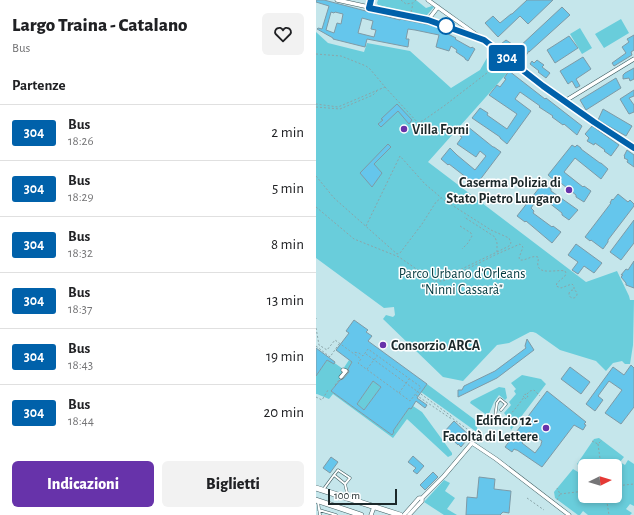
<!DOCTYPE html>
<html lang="it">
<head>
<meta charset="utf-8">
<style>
  :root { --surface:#fff; --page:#f2f2f2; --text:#202124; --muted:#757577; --line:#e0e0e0; --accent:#6733aa }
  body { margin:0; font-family:"Alegreya Sans",sans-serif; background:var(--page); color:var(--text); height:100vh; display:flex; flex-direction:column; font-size:15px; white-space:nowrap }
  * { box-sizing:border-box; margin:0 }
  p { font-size:13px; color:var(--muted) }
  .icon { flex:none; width:22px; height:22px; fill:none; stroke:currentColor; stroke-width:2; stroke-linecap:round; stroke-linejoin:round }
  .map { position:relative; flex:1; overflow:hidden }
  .side { display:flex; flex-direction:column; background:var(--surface); width:316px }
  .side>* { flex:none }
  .badge { padding:0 8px; border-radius:3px; font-size:14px; line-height:26px }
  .needle { width:26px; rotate:85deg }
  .buttons { position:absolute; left:262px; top:459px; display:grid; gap:8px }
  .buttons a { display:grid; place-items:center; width:44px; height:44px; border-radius:6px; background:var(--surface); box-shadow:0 2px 6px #0003; font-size:20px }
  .scale { position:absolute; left:12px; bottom:10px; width:69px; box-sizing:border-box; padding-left:4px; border:2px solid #1b282a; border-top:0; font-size:11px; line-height:14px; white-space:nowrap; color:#1b282a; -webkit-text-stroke:3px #fff; paint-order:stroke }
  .map>.badge { position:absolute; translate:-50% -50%; box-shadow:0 0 0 2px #fff }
  h2 { padding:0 12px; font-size:15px; line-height:36px }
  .round { display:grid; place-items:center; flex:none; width:42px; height:42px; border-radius:6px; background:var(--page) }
  .summary { display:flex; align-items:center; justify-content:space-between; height:68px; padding:0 12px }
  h1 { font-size:19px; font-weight:800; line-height:30px }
  .action { display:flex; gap:8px; margin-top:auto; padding:8px 12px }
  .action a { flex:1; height:46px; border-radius:6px; background:var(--accent); color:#fff; font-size:16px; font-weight:800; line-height:46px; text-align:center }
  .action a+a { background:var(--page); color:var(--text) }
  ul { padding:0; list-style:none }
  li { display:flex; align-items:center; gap:12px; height:56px; padding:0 12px; border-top:1px solid var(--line) }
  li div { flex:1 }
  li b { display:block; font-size:15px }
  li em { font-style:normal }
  li .badge { min-width:44px; font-weight:700; text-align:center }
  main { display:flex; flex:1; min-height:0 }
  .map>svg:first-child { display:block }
  .green { fill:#69cddb; fill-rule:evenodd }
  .building { fill:#65c6ec; stroke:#7e9aa6; fill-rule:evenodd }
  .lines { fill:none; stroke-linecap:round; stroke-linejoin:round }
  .lane-casing { stroke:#3f5c60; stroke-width:3 }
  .street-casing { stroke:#3f5c60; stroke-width:4.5 }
  .secondary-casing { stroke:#3f5c60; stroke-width:6 }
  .path { stroke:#8ba5a9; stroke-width:1; stroke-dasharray:2 2; stroke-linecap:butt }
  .lane { stroke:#fff; stroke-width:2 }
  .street { stroke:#fff; stroke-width:3.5 }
  .secondary { stroke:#fff; stroke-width:5 }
  .line-casing { stroke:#fff; stroke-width:9 }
  .line { stroke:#0061aa; stroke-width:6 }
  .stop-dot { fill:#fff; stroke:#0061aa; stroke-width:2 }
  .poi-dot { fill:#6733aa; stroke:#fff; stroke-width:1.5 }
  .labels { text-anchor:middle; stroke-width:3; stroke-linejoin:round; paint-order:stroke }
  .poi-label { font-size:14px; font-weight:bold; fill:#1b282a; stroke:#fff; text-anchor:start }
  .park-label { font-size:14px; fill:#00393f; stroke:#fff }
</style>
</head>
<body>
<main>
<section class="side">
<div class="summary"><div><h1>Largo Traina - Catalano</h1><p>Bus</p></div><a class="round"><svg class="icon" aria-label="heart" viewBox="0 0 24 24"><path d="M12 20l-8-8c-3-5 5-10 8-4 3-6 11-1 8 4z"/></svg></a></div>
<h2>Partenze</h2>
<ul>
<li><span class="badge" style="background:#0061aa;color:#fff">304</span><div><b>Bus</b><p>18:26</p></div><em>2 min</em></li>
<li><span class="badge" style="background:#0061aa;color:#fff">304</span><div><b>Bus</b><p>18:29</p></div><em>5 min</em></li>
<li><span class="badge" style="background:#0061aa;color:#fff">304</span><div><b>Bus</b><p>18:32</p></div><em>8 min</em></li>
<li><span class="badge" style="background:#0061aa;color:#fff">304</span><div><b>Bus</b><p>18:37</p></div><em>13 min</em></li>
<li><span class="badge" style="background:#0061aa;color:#fff">304</span><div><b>Bus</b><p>18:43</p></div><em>19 min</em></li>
<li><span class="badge" style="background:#0061aa;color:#fff">304</span><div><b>Bus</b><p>18:44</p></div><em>20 min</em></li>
</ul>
<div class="action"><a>Indicazioni</a><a>Biglietti</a></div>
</section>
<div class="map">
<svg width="318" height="515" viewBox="0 0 318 515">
  <rect width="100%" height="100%" fill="#c5e6eb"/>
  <path class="green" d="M62 0H100L110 8 116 6 118 7 111 15 107 16 62 5 61 3Z
    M305 19 313 33 288 48 279 34Z
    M264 28 276 48 266 54 254 34Z
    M0 32 12 43 48 52 51 43 94 51 135 88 164 70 172 56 181 61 193 71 112 162 270 282 301 271 313 296 314 300H318L317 345 314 364H309L306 361 297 363 290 371 280 361 244 350 220 333 217 332H214L193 343 181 345 147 381 127 377 67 319 70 315 77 317 79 315 78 307 68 308 0 258Z
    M13 359 27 369 33 360 36 362 34 365H35L15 391 76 435 78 432 77 431 93 408 97 406 106 412 136 453V455L132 457 91 419 77 438 17 394 13 399 1 394H0V376L11 360 12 361Z
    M206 375 225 379 230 384 195 430 193 423 195 421 188 413 195 405 193 402 200 394 198 391 200 389 195 383Z
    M57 381 65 387 48 410 41 404Z
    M111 384 158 419 160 422 162 433 105 392Z
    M183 387 189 388 191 398 189 400 183 395 178 402 172 416 154 403 155 401Z
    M283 438 308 457 304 462 309 465 312 460 318 464V506L314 504 310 509 316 513 314 515H272L267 511 264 515H262L239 498 238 492 257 469 262 472 265 467 261 464 278 439ZM269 466H299V496H269Z
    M128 480 134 483 129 491 139 498 131 509 141 515H128L108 502Z"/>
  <path class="building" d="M0 0H8L84 20V19L119 26 124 28V30L140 38 139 39 155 48 156 47 159 49 152 61 149 59V58L140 52 141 50 135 46 133 51 120 47 123 35 99 30 92 29 90 39H93L92 47 51 39 49 47 17 39V38L1 29 2 28 6 29 13 6 0 2ZM15 12 18 13 19 12 27 14 25 24 21 23 18 33 10 30ZM46 18 57 21 55 29 60 30 58 37 42 33Z
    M211 0H237L212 24 204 16 182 37 169 23 177 16 184 23 195 14H196Z
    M246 7 254 15 213 52V51L207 60 185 44 190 40 202 48Z
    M318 35V50L315 52 316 55 298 66 296 63 310 53 306 47 313 42 311 39Z
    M253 36 262 48 239 63 231 50Z
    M267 57 275 69 260 79 264 86 260 88 256 81 252 84 244 71Z
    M221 60 228 65 226 67 234 73 230 78 222 72 223 71 214 64 216 61 218 63Z
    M318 68V79L314 81 313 78 307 79V75L309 73Z
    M193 71 229 99 230 98 266 126 261 135 248 124 247 125 236 117 237 116 223 107 224 106 204 92 199 99 215 111 191 144 184 138V137L156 118 164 108 172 113 171 115 191 129 201 114 173 95 181 85 184 87 190 79 188 78Z
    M300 78 305 88 270 110 264 100Z
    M318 90V96L313 98 318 105V112L313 114 304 99Z
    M81 104 96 120 93 124 82 111 65 127 62 124 67 120 65 119Z
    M287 109 316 126 310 136 282 120Z
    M151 126 177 147H178L185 152 160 185 133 164 132 165 125 159 134 148 141 155 159 170 170 156 164 151 160 157 141 144 146 137 144 136Z
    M276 126 303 145 295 156 288 151 289 150 279 143 278 145 271 141 273 138 269 134Z
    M72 144 75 147 58 164 66 173 56 187 44 173Z
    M256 145 259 147 261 145 265 148V149L284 163H285L292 169 285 179 259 158 248 172 267 187 268 186 275 191 268 202 260 197V195L241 180 240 182 232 175Z
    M311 150 318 155V167L311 162 312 160 308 158 309 157 308 156Z
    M227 183 235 189V191L262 210 253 220 246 215V213L232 202 228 200H226L223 197 215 208 218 211 217 213 236 227 237 226 245 232 236 243 210 221 209 222 201 216Z
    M302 194 312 202 314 200 318 204V206L292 240V242L287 249 275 240 274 241 269 237 295 203H294L296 199 297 200Z
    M318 220V243L305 260 294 252Z
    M260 244 286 263 278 273 268 266 262 274 256 270 262 262 252 255Z
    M318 261V288L310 285V283L305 277 307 275H305L310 269 312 270Z
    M38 320 52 330 50 332 56 336 52 341 111 384 101 398 111 405 109 408 100 401 95 409 93 408 77 431 78 432 76 435 15 391 24 380 27 379 33 372 32 369 36 362 20 350 33 333 30 331ZM57 381 65 387 48 410 41 404Z
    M211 339 218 350 181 378 142 397V390H146L148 386 179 371 210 348 209 346Z
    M0 348 19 362 18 364 11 360 0 376Z
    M315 365 318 368V407L305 424 289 413 306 390 293 381 282 396 287 400 279 411 270 404 297 367 308 375Z
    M254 367 274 382 265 394 245 379Z
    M231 391 270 422 268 424 270 425 267 430 258 425 226 467 201 450H200L198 449 196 452 189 447ZM213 432 226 441 225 444V445L219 453 206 443Z
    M138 421 154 436 145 447 142 444V445L128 432Z
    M97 456 108 466 101 474 97 471 100 468 92 462Z
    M15 457 22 462 14 473 7 468Z
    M117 472 122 477 109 490 104 485Z
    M163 477 179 479 178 489 195 491 193 513 187 512 184 515H150L151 497 161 498Z"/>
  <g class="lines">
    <g class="lane-casing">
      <path id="lane" d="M179 417 181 403 184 399 190 404 185 410
        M18 475 22 470 34 478 29 484
        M7 490 18 475 29 484 32 497
        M2 502 4 515
        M3 510 20 515"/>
    </g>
    <g class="street-casing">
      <path id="street" d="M21 0 112 20 162 38
        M112 0C131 14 150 27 169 41 217 79 266 117 318 148
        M53 8 55 0
        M112 20 122 7
        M249 101 318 59
        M25 377 30 371 27 370
        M55 515 58 507
        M88 515 103 498H106L128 476 156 443 180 459 253 515
        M93 515 106 501V498"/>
    </g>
    <g class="secondary-casing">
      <path id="secondary" d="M0 488 84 515
        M0 500 45 515"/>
    </g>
    <path class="path" d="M85 0 90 4 97 3 100 0
      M95 12 97 4
      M0 54 25 56 50 66 54 69 69 87 22 107 0 104
      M69 87 102 123 108 120 128 106 180 66 184 60
      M0 107 24 109 57 95 61 91
      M0 176 18 198 81 254 84 253 106 224 120 202 125 198
      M0 207 38 239 83 257 109 275 122 278H127L181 252V243L179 237 148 217
      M50 226 84 156 109 184 128 200 175 230 193 238 195 243 193 246 181 252
      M144 226 155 233 156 236 152 243 146 249
      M109 275 119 281H127L179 255 204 244 207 247 203 258 204 260C210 261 215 255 222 257 223 260 221 263 222 266 224 275 243 269 249 271L250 273 249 276 241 283 240 286 245 288 253 285 256 284 258 286V289
      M253 294a4 4 0 1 1 8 0a4 4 0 1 1-8 0Z
      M0 318V319
      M0 328 3 345 11 350 19 340 45 359 42 363 94 401 105 387 52 349 47 356 43 353 37 352
      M0 346 14 357 23 344
      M50 354 135 416 136 418
      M51 369 61 356
      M19 385 23 380
      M83 393 93 379
      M211 394 214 391 218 390 224 396
      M100 395 134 418H136L162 437
      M0 397 6 400 12 390
      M188 421C195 414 202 406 208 397L210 399 212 396 209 394 207 396 208 397
      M276 441 282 444 286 440
      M282 444 285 466
      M299 486 318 484
      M244 494 269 491
      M290 496 293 515
      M211 498 228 510
      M241 500 244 494 241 488"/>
    <use href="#lane" class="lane"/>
    <use href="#street" class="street"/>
    <use href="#secondary" class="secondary"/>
  </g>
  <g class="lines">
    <g class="line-casing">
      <path id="line" d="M55 0 53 8 112 20 168 40 227 86 278 122 318 148"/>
    </g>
    <use href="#line" class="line"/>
  </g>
  <circle class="stop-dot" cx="130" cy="26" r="8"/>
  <g class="poi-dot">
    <circle cx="88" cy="129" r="4"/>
    <circle cx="253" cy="190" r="4"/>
    <circle cx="67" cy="345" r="4"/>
    <circle cx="230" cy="428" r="4"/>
  </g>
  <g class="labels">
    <g class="poi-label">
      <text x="96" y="134">Villa Forni</text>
      <text x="245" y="187" text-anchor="end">Caserma Polizia di<tspan x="245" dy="16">Stato Pietro Lungaro</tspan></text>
      <text x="75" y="350">Consorzio ARCA</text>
      <text x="222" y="425" text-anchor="end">Edificio 12 -<tspan x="222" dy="16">Facoltà di Lettere</tspan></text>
    </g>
    <g class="park-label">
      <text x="146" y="278">Parco Urbano d'Orleans<tspan x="146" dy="16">"Ninni Cassarà"</tspan></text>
    </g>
  </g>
</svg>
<div class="buttons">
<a><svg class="needle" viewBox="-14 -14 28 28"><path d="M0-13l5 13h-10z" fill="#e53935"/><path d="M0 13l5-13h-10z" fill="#757577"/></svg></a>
</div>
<div class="scale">100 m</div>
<b class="badge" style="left:191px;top:58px;background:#0061aa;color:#fff">304</b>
</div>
</main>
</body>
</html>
